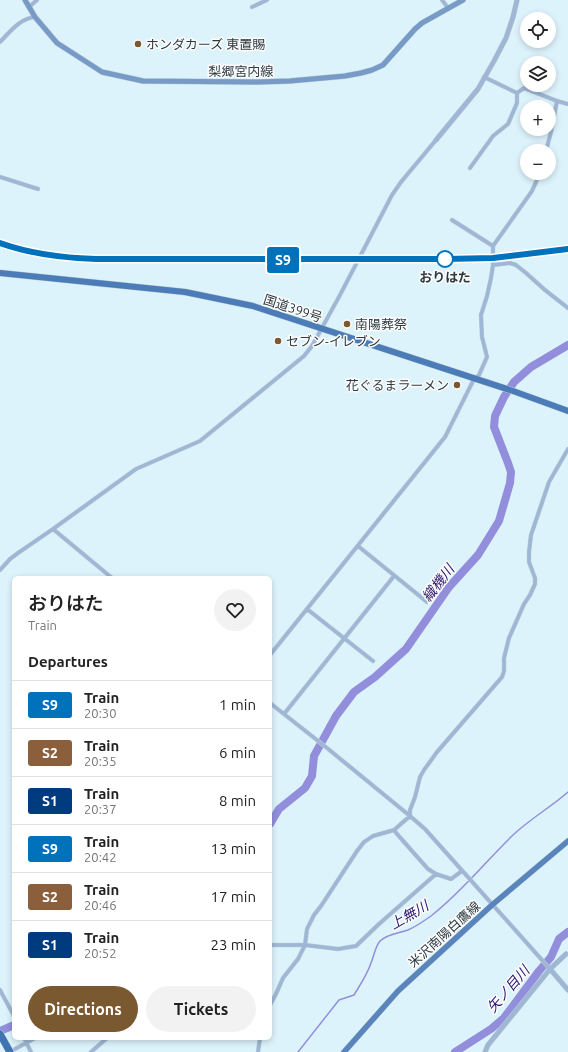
<!DOCTYPE html>
<html lang="en">
<head>
<meta charset="utf-8">
<style>
  :root { --surface:#fff; --page:#f2f2f2; --text:#222; --muted:#767676; --line:#e0e0e0; --accent:#7a5930 }
  body { margin:0; font-family:Ubuntu,"Noto Sans JP",sans-serif; background:var(--page); color:var(--text); height:100vh; display:flex; flex-direction:column; font-size:15px; white-space:nowrap }
  * { box-sizing:border-box; margin:0 }
  p { font-size:13px; color:var(--muted) }
  .icon { flex:none; width:22px; height:22px; fill:none; stroke:currentColor; stroke-width:2; stroke-linecap:round; stroke-linejoin:round }
  .map { position:relative; flex:1; overflow:hidden }
  .panel { position:absolute; left:12px; top:576px; width:260px; height:464px; display:flex; flex-direction:column; background:var(--surface); border-radius:6px; box-shadow:0 2px 6px #0003 }
  .panel>* { flex:none }
  .badge { padding:0 8px; border-radius:3px; font-size:14px; line-height:26px }
  .buttons { position:absolute; left:520px; top:12px; display:grid; gap:8px }
  .buttons a { display:grid; place-items:center; width:36px; height:36px; border-radius:50%; background:var(--surface); box-shadow:0 2px 6px #0003; font-size:20px }
  .map>.badge { position:absolute; translate:-50% -50%; box-shadow:0 0 0 2px #fff }
  h2 { padding:0 16px; font-size:15px; line-height:36px }
  .round { display:grid; place-items:center; flex:none; width:42px; height:42px; border-radius:21px; background:var(--page) }
  .head { display:flex; align-items:center; justify-content:space-between; height:68px; padding:0 16px }
  h1 { font-size:19px; font-weight:600; line-height:30px }
  .button { display:flex; gap:8px; margin-top:auto; padding:8px 16px }
  .button a { flex:1; height:46px; border-radius:24px; background:var(--accent); color:#fff; font-size:16px; font-weight:600; line-height:46px; text-align:center }
  .button a+a { background:var(--page); color:var(--text) }
  ul { padding:0; list-style:none }
  li { display:flex; align-items:center; gap:12px; height:48px; padding:0 16px; border-top:1px solid var(--line) }
  li div { flex:1 }
  li b { display:block; font-size:15px }
  li em { font-style:normal }
  li .badge { min-width:44px; font-weight:700; text-align:center }
  .map>svg:first-child { display:block }
  .lines { fill:none; stroke-linecap:round; stroke-linejoin:round }
  .stream { stroke:#928edc; stroke-width:1.5 }
  .river { stroke:#928edc; stroke-width:8 }
  .minor-casing { stroke:#baced7; stroke-width:4.5 }
  .tertiary-casing { stroke:#baced7; stroke-width:5.5 }
  .secondary-casing { stroke:#baced7; stroke-width:6 }
  .primary-casing { stroke:#baced7; stroke-width:6 }
  .trunk-casing { stroke:#baced7; stroke-width:7 }
  .motorway-casing { stroke:#baced7; stroke-width:8 }
  .minor { stroke:#9fb7d5; stroke-width:3.5 }
  .tertiary { stroke:#9fb7d5; stroke-width:4.5 }
  .secondary { stroke:#779ac7; stroke-width:5 }
  .primary { stroke:#5a85bc; stroke-width:5.5 }
  .trunk { stroke:#4c7cb7; stroke-width:6 }
  .motorway { stroke:#3f73b2; stroke-width:7 }
  .rail { stroke:#66777e; stroke-width:1.5; stroke-dasharray:6 3; stroke-linecap:butt }
  .line-casing { stroke:#fff; stroke-width:9 }
  .line { stroke:#0072bc; stroke-width:6 }
  .poi-dot { fill:#7a5930; stroke:#fcfcfc; stroke-width:1.5 }
  .stop-dot { fill:#fff; stroke:#0072bc; stroke-width:2 }
  .labels { text-anchor:middle; stroke-width:3; stroke-linejoin:round; paint-order:stroke }
  .poi-label { font-size:13px; fill:#2d3b41; stroke:#fcfcfc; text-anchor:start }
  .street-label { font-size:13px; fill:#2d3b41; stroke:#fcfcfc }
  .stop-label { font-size:13px; font-weight:bold; fill:#2d3b41; stroke:#fcfcfc }
  .water-label { font-size:14px; font-style:italic; fill:#2c1670; stroke:#fcfcfc }
</style>
</head>
<body>
<div class="map">
<svg width="568" height="1052" viewBox="0 0 568 1052">
  <rect width="100%" height="100%" fill="#ddf3fc"/>
  <g class="lines">
    <path class="stream" d="M298 1052 339 1000 354 995C360 985 367 975 371 963 374 956 375 947 380 941 387 934 399 933 408 930 417 926 424 921 431 916 462 892 486 861 513 835 530 819 551 807 568 792"/>
    <path class="river" d="M270 824 279 809 305 788 312 776 314 756 336 716 354 692 375 677 406 649 449 587 478 555 499 521 510 483 511 472 508 463 494 427 495 416 504 397 514 382 531 367 568 345
      M0 1031 14 1025
      M455 1052 491 1029 504 1018 539 971 551 957 559 939 568 932"/>
    <g class="minor-casing">
      <path id="minor" d="M442 0 448 8
        M29 7 37 0
        M252 7 267 0
        M0 42C9 33 20 18 35 17
        M484 77 517 93 524 88 557 101 568 104
        M546 151 551 132 557 101
        M470 168 493 136 508 124 517 103V93
        M0 177 38 189
        M452 220 493 246
        M493 265 510 263 516 265 526 273 545 290 568 308
        M53 529 112 578
        M358 546 427 602
        M0 570 10 559 18 553 53 529 136 469 200 441 304 356 312 346 340 295 392 195 401 182 436 140
        M307 609 373 661
        M270 655 445 437 474 379 479 375 487 357 482 337 481 315 487 296 491 278 493 265V246L532 191 540 173
        M270 703 327 748 410 816 425 829 550 969
        M284 714 394 576
        M394 830 397 834 428 869 436 874 451 879 462 871
        M270 945H305L338 949 356 946 379 924 436 874
        M0 990 14 1016
        M270 1005 276 994 283 978 298 959 305 945 307 929 314 915 321 906 357 851 364 842 373 836 394 830 410 816V810L415 797 420 777 424 770 437 752 502 677 504 671V658L509 638 524 604 530 595 535 584V578L529 562V552L531 535 549 482 568 449
        M24 1038 31 1052
        M15 1049 35 1038
        M91 1052 107 1038
        M258 1052 260 1038"/>
    </g>
    <g class="tertiary-casing">
      <path id="tertiary" d="M436 140 478 89 494 61 506 38 513 17 517 0
        M550 969 568 990
        M485 1052 488 1045 550 969 566 954"/>
    </g>
    <g class="secondary-casing">
      <path id="secondary" d="M25 0 35 17 57 43 102 72 143 81 258 82 290 81 345 76 361 73 372 70 383 65 415 29 422 23 463 0"/>
    </g>
    <g class="primary-casing">
      <path id="primary" d="M344 1052 398 991 492 905 568 841"/>
    </g>
    <g class="trunk-casing">
      <path id="trunk" d="M0 273 185 292 253 306 513 391 568 411"/>
    </g>
    <g class="motorway-casing">
      <path id="motorway" d="M0 1034 10 1052"/>
    </g>
    <use href="#minor" class="minor"/>
    <use href="#tertiary" class="tertiary"/>
    <use href="#secondary" class="secondary"/>
    <use href="#primary" class="primary"/>
    <use href="#trunk" class="trunk"/>
    <use href="#motorway" class="motorway"/>
    <path class="rail" d="M0 243C31 254 63 258 96 259H445L493 258 568 249"/>
  </g>
  <g class="lines">
    <g class="line-casing">
      <path id="line" d="M0 243C31 254 63 258 96 259H445L493 258 568 249"/>
    </g>
    <use href="#line" class="line"/>
  </g>
  <g class="poi-dot">
    <circle cx="138" cy="44" r="4"/>
    <circle cx="347" cy="324" r="4"/>
    <circle cx="278" cy="341" r="4"/>
    <circle cx="457" cy="385" r="4"/>
  </g>
  <circle class="stop-dot" cx="445" cy="259" r="8"/>
  <g class="labels">
    <g class="poi-label">
      <text x="146" y="49">ホンダカーズ 東置賜</text>
      <text x="355" y="329">南陽葬祭</text>
      <text x="286" y="346">セブン-イレブン</text>
      <text x="449" y="390" text-anchor="end">花ぐるまラーメン</text>
    </g>
    <g class="street-label">
      <text x="241" y="76">梨郷宮内線</text>
      <text transform="translate(293 308) rotate(18)" y="5">国道399号</text>
      <text transform="translate(444 934) rotate(-42)" y="5">米沢南陽白鷹線</text>
    </g>
    <g class="stop-label">
      <text x="445" y="282">おりはた</text>
    </g>
    <g class="water-label">
      <text transform="translate(438 583) rotate(-52)" y="5">織機川</text>
      <text transform="translate(409 915) rotate(-30)" y="5">上無川</text>
      <text transform="translate(508 989) rotate(-49)" y="5">矢ノ目川</text>
    </g>
  </g>
</svg>
<div class="buttons">
<a><svg class="icon" aria-label="locate" viewBox="0 0 24 24"><circle cx="12" cy="12" r="6"/><path d="M12 2v4M12 18v4M2 12h4M18 12h4"/></svg></a>
<a><svg class="icon" aria-label="layers" viewBox="0 0 24 24"><path d="M12 4l9 5-9 5-9-5zM3 14l9 5 9-5"/></svg></a>
<a>+</a>
<a>−</a>
</div>
<b class="badge" style="left:283px;top:260px;background:#0072bc;color:#fff">S9</b>
<section class="panel">
<div class="head"><div><h1>おりはた</h1><p>Train</p></div><a class="round"><svg class="icon" aria-label="heart" viewBox="0 0 24 24"><path d="M12 20l-8-8c-3-5 5-10 8-4 3-6 11-1 8 4z"/></svg></a></div>
<h2>Departures</h2>
<ul>
<li><span class="badge" style="background:#0072bc;color:#fff">S9</span><div><b>Train</b><p>20:30</p></div><em>1 min</em></li>
<li><span class="badge" style="background:#8b5e3c;color:#fff">S2</span><div><b>Train</b><p>20:35</p></div><em>6 min</em></li>
<li><span class="badge" style="background:#003b80;color:#fff">S1</span><div><b>Train</b><p>20:37</p></div><em>8 min</em></li>
<li><span class="badge" style="background:#0072bc;color:#fff">S9</span><div><b>Train</b><p>20:42</p></div><em>13 min</em></li>
<li><span class="badge" style="background:#8b5e3c;color:#fff">S2</span><div><b>Train</b><p>20:46</p></div><em>17 min</em></li>
<li><span class="badge" style="background:#003b80;color:#fff">S1</span><div><b>Train</b><p>20:52</p></div><em>23 min</em></li>
</ul>
<div class="button"><a>Directions</a><a>Tickets</a></div>
</section>
</div>
</body>
</html>
